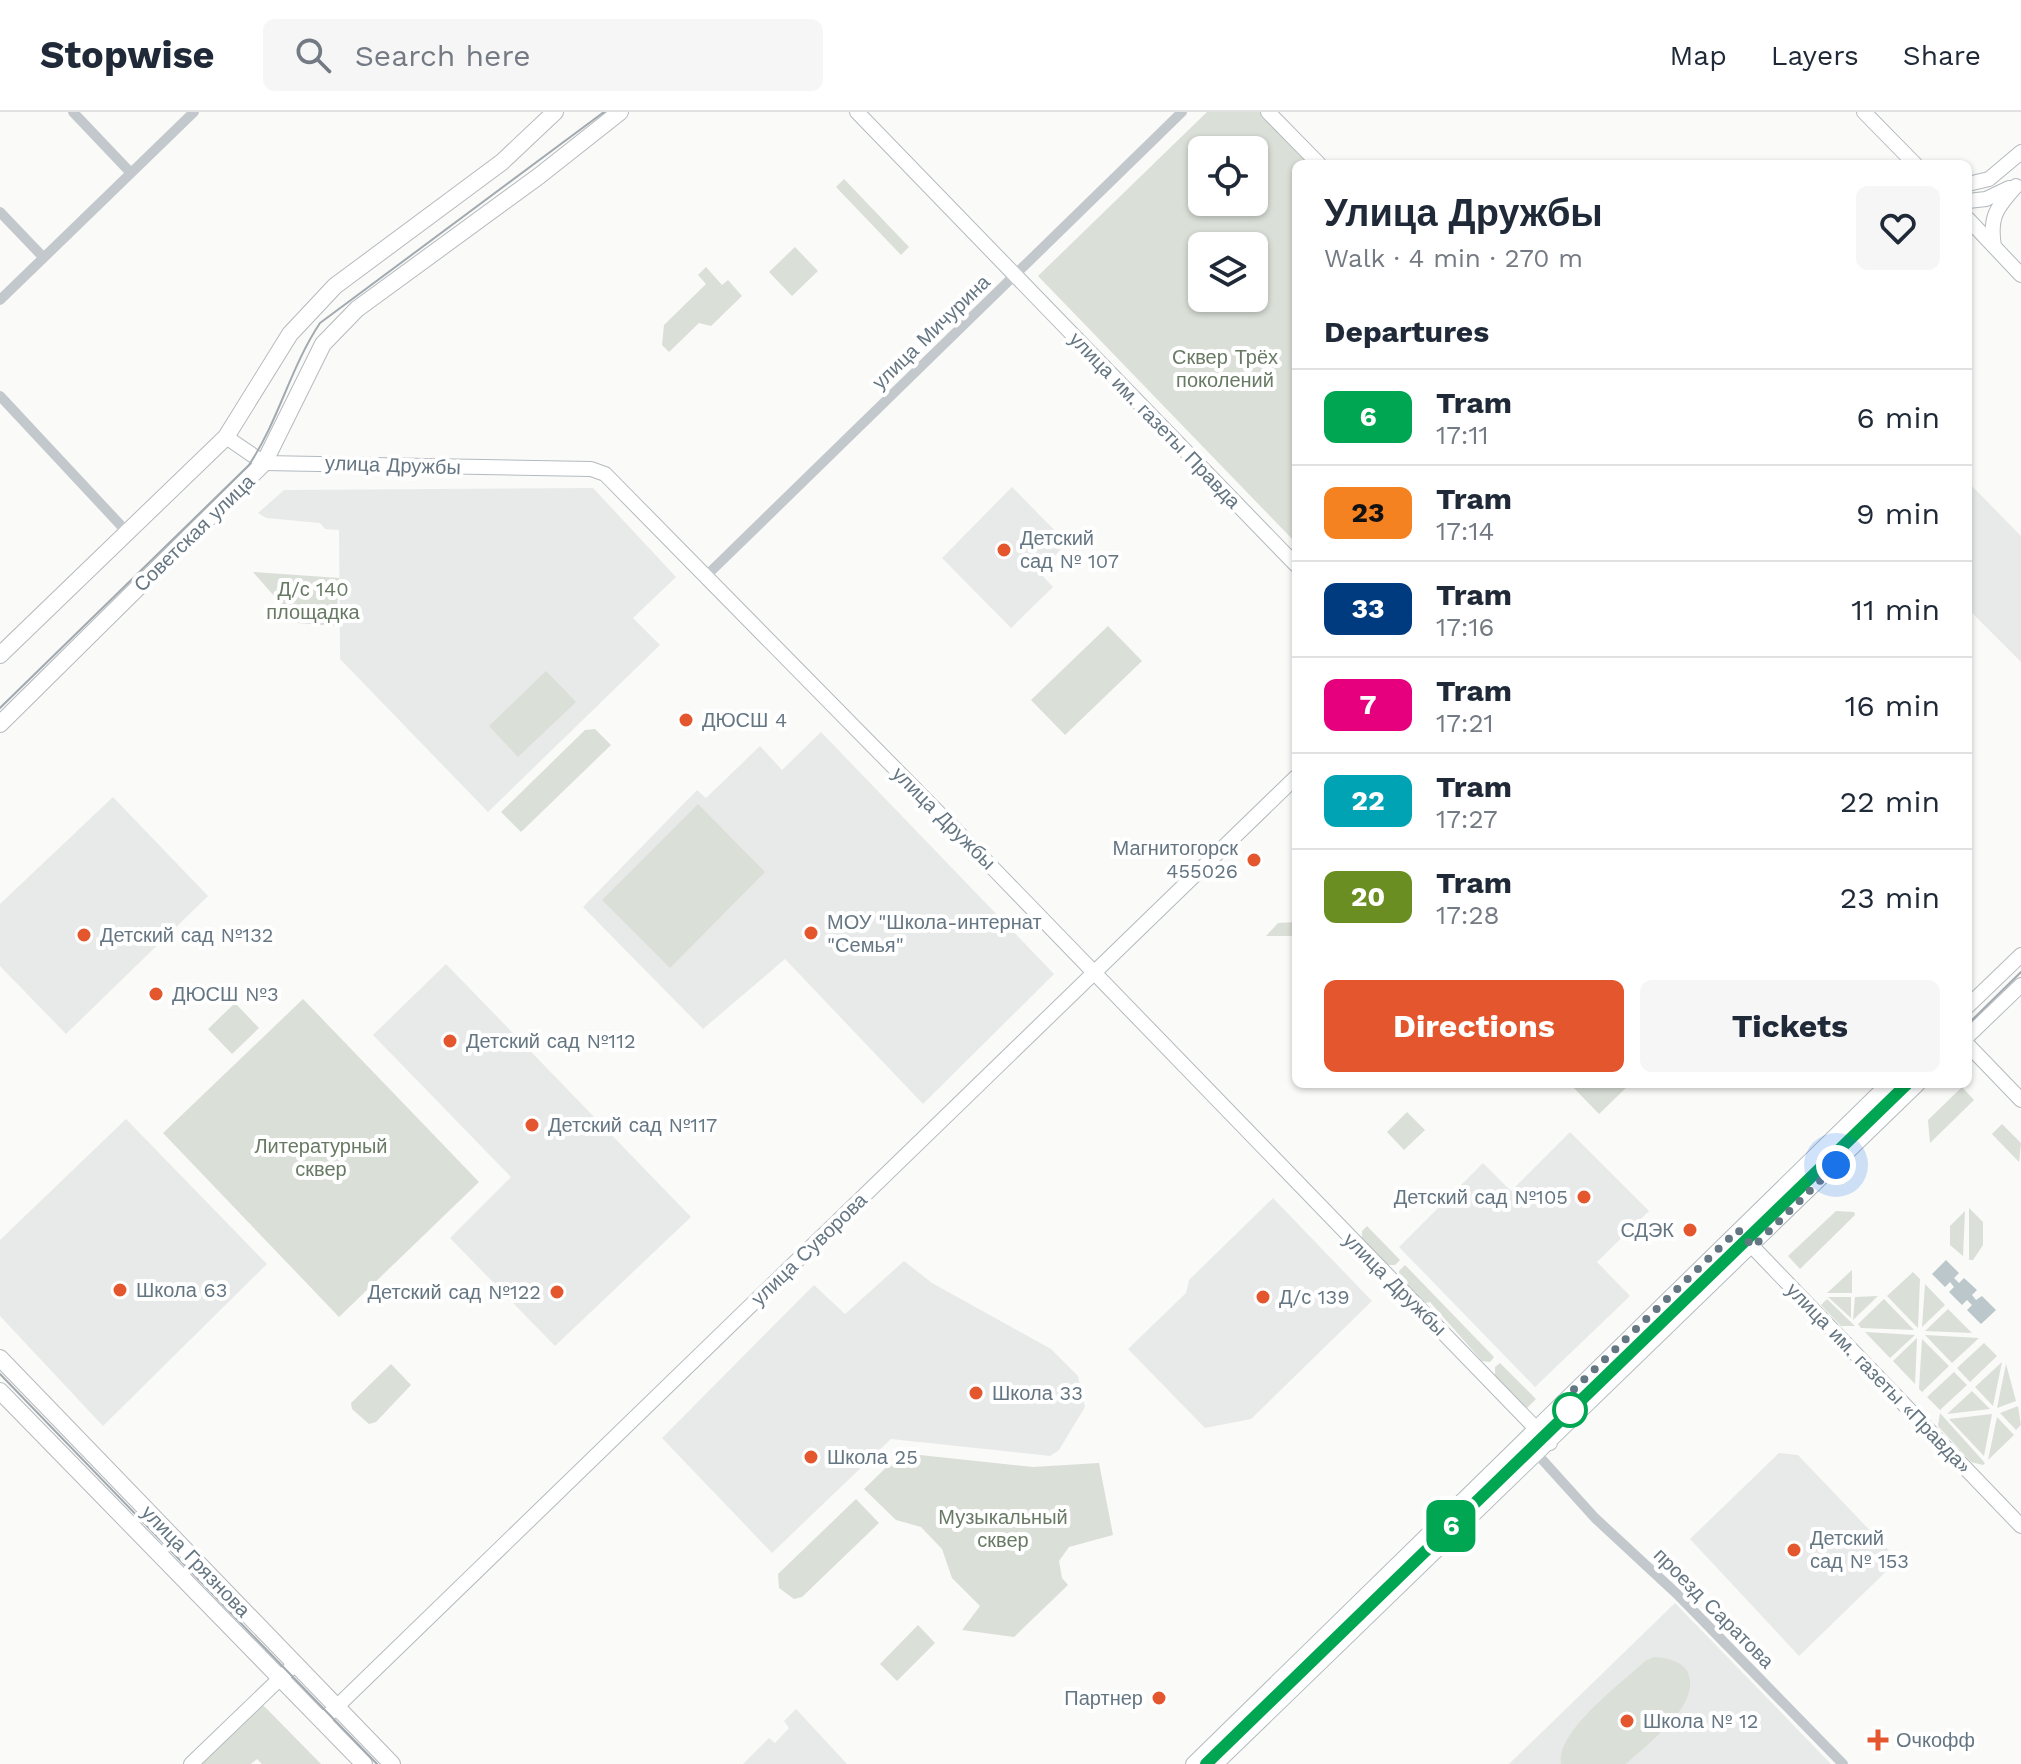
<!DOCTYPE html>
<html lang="en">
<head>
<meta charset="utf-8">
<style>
  :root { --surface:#fff; --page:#f6f6f7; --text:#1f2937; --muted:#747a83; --line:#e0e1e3; --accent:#e4572e }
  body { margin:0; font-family:"Work Sans",sans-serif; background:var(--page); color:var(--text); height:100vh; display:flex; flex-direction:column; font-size:30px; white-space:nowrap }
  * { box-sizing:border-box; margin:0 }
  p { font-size:26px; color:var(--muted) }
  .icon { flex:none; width:44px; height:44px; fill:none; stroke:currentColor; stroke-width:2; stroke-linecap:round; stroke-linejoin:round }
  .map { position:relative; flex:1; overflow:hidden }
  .details { position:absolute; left:1292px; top:48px; width:680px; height:928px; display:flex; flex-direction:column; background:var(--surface); border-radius:12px; box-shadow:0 2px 6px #0004 }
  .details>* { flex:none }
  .badge { padding:0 16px; border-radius:12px; font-size:28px; line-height:52px }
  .controls { position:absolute; left:1188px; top:24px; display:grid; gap:16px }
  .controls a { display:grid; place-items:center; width:80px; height:80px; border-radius:12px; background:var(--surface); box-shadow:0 2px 6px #0004; font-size:40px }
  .you { position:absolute; width:40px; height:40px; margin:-20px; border:6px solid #fff; border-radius:50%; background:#1a73e8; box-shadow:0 0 0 12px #1a73e833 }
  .map>.badge { position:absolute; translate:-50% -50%; box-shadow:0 0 0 4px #fff }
  h2 { padding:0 32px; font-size:30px; line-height:72px }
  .round { display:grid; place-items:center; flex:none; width:84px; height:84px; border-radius:12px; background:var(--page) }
  .head { display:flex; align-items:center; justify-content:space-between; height:136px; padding:0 32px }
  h1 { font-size:38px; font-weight:700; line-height:60px }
  .action { display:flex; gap:16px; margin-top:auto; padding:16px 32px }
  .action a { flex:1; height:92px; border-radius:12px; background:var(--accent); color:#fff; font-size:32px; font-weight:700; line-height:92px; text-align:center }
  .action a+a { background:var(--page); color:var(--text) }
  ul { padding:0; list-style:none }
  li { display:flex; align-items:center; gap:24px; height:96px; padding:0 32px; border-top:2px solid var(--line) }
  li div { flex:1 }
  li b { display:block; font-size:30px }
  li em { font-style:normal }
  li .badge { min-width:88px; font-weight:700; text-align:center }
  header { display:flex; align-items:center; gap:48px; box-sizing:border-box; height:112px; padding:0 40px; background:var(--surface); border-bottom:2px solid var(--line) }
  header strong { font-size:38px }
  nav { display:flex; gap:44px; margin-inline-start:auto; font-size:28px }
  .search { width:560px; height:72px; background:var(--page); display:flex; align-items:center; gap:20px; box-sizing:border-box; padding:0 28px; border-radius:12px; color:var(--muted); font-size:30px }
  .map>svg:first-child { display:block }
  .built { fill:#e8e9e9 }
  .green { fill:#dadfd7; fill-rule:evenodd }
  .water { fill:#bbc7cb }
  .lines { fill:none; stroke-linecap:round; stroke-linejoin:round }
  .secondary-casing { stroke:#b3babf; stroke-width:16 }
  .primary-casing { stroke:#b5babe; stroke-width:18 }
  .street { stroke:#c3c8cc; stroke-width:10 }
  .secondary { stroke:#fff; stroke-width:14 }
  .primary { stroke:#fff; stroke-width:16 }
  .tram { stroke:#a2aab0; stroke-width:2 }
  .line-casing { stroke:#fff; stroke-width:18 }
  .line { stroke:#00a651; stroke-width:12 }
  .walk { stroke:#657683; stroke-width:8; stroke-dasharray:0 14.4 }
  .poi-dot { fill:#e4572e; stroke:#fff; stroke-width:3 }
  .stop-dot { fill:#fff; stroke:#00a651; stroke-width:4 }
  .labels { text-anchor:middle; stroke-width:8; stroke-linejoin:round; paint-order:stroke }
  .street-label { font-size:20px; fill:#657683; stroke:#fff }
  .park-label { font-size:20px; fill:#687a64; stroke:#fff }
  .poi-label { font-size:20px; fill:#657683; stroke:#fff; text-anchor:start }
</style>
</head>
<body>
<header>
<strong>Stopwise</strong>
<div class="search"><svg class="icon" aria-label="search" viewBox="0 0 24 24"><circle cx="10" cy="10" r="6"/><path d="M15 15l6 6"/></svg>Search here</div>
<nav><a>Map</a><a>Layers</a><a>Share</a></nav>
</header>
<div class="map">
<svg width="2021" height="1652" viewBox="0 0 2021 1652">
  <rect width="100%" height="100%" fill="#fafaf8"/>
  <path class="built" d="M1968 370 2021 424V550L1968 497Z
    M1012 375 1067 431 1039 460 1053 475 1011 516 942 446Z
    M593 376 676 465 633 506 660 533 488 700 340 547 339 418 325 417 320 411 266 406 258 401 284 378Z
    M821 620 1054 862 923 992 785 847 703 917 583 795 697 678 706 686 760 634 782 658Z
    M113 685 208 784 66 922 0 854V792Z
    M446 852 691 1105 555 1234 450 1126 511 1065 373 923Z
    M126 1007 267 1152 103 1314 0 1204V1128Z
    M1570 1020 1649 1099 1597 1150 1630 1184 1535 1275 1399 1135 1483 1051 1511 1079Z
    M1273 1086 1372 1189 1251 1307 1205 1316 1128 1237 1186 1181 1189 1168Z
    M904 1149 932 1171 1051 1237 1078 1264 1085 1295 1059 1338 1050 1344 891 1327 772 1441 662 1326 814 1173 845 1202Z
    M1779 1341 1798 1343 1898 1448 1799 1544 1690 1427Z
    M1675 1491 1831 1652H1509Z
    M796 1597 847 1652H743L769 1626 775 1631 789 1616 784 1609Z"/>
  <path class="green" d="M1207 0H1260L1310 52H1296V431L1038 164ZM1202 38H1254V90H1202ZM1202 134H1254V186H1202Z
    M844 67 909 135 901 143 836 75Z
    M795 135 818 159 792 184 769 160Z
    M706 155 722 173 728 168 742 184 711 214 699 211 669 240 662 233 664 213 706 172 698 163Z
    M253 460 339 466 336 514 298 511Z
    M1108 514 1142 549 1065 623 1031 588Z
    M546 559 576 590 518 645 489 614Z
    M595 617 611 633 521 720 501 700 585 618Z
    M698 692 765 760 670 856 602 788Z
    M1296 810V824H1266L1278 811Z
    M303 887 479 1070 339 1205 163 1021Z
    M235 891 259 916 232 942 208 917Z
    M1570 972H1630L1599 1002Z
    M1962 975 1974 988 1930 1031 1928 1008Z
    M1407 1000 1425 1018 1404 1038 1387 1020Z
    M2002 1012 2021 1031 2019 1050 1992 1022Z
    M1969 1096 1983 1110V1133L1973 1148H1969Z
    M1836 1099 1854 1100 1855 1103 1800 1157 1788 1144Z
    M1965 1099 1963 1144 1950 1133V1114Z
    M1367 1114 1400 1148 1395 1153H1386L1362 1128V1119Z
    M1405 1153 1494 1245 1490 1250 1482 1249 1430 1190 1425 1191 1400 1167 1399 1159Z
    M1852 1158V1181H1827Z
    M1913 1160 1920 1167 1918 1216 1887 1184Z
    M1925 1172 1945 1193 1922 1215Z
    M1878 1184 1853 1208 1855 1185Z
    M1828 1185H1851V1206Z
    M1827 1187 1855 1214H1841L1821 1193Z
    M1884 1187 1914 1218 1861 1216 1858 1212Z
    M1948 1197 1972 1221 1925 1219Z
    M1865 1220 1915 1223 1890 1246Z
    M1925 1223 1979 1226 1952 1251Z
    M1917 1226 1915 1272 1893 1249Z
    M1922 1227 1949 1254 1922 1280 1919 1277Z
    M1984 1231 1997 1244 1970 1270 1957 1256Z
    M2002 1250 1993 1294 1975 1275Z
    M1500 1251 1536 1287 1527 1296 1495 1264V1255Z
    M391 1252 411 1273 376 1310 369 1312 352 1297 351 1291Z
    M2006 1252 2016 1289 1997 1296Z
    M1954 1260 1967 1273 1940 1298 1927 1285Z
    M1972 1279 1990 1297 1947 1302Z
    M2018 1294 2021 1313 2016 1318 2000 1301Z
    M1940 1301 1985 1351 1983 1353 1971 1350 1938 1314Z
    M1992 1302 1984 1344 1949 1307Z
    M1997 1305 2014 1323 1988 1348Z
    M901 1341 1033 1355 1099 1351 1113 1423 1069 1435 1059 1449 1062 1466 1068 1473 1014 1525 962 1518 980 1494 952 1466 942 1437 921 1415 896 1408 864 1377Z
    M856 1387 879 1411 802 1485 794 1487 779 1476 778 1462Z
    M918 1513 935 1531 897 1569 880 1552Z
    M1654 1545C1666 1546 1680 1548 1687 1559 1704 1591 1648 1631 1626 1652H1561C1556 1619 1621 1572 1645 1549Z
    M261 1591 321 1652H262L257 1647 251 1652H198Z"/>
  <path class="water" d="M1946 1148 1959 1161 1954 1166 1959 1171 1964 1166 1977 1178 1972 1183 1976 1188 1982 1184 1996 1198 1981 1212 1967 1198 1972 1193 1967 1188 1962 1193 1949 1180 1954 1175 1950 1170 1945 1175 1932 1162Z"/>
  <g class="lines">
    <g class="secondary-casing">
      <path id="secondary" d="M857 0 1296 453
        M1268 0 1319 52
        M1864 0 1915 52
        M1968 72 1989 67 2021 40
        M1968 89 1986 87 2009 76
        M1968 107 2021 163
        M1994 134C1989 105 1997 95 2016 74
        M226 325 264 351 591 357 605 362 987 750 1550 1331
        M1968 894 2021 843
        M1968 924 2021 873
        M1968 933 2021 988
        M1747 1129 2021 1414
        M322 1609 1296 665
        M191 1652 295 1552
        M1193 1652 1888 972
        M1216 1652 1918 972"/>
    </g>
    <g class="primary-casing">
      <path id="primary" d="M0 543 226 325 290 222 335 174 502 50 555 0
        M0 612 264 351 323 232 357 197 539 64 620 0
        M0 1246 392 1652
        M0 1279 364 1652"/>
    </g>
    <path class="street" d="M73 0 130 60
      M0 100 43 145
      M0 188 194 0
      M0 284 127 420
      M705 465 1182 0
      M1538 1343 1595 1406 1677 1482 1843 1652"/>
    <use href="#secondary" class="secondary"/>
    <use href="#primary" class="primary"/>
    <path class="tram" d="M0 596 249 353C279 308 290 256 320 211L604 0
      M1968 912 2021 860
      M0 1262 377 1652
      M1206 1652 1907 972"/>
  </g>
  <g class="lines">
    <g class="line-casing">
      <path id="line" d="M1206 1652 1907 972"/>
    </g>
    <use href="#line" class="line"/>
    <path class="walk" d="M1570 1298 1562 1289 1738 1118 1753 1135 1836 1053"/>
  </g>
  <g class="poi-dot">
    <circle cx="1004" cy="438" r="8"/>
    <circle cx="686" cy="608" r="8"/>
    <circle cx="1254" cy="748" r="8"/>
    <circle cx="811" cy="821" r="8"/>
    <circle cx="84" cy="823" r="8"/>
    <circle cx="156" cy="882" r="8"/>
    <circle cx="450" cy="929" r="8"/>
    <circle cx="532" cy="1013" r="8"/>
    <circle cx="1584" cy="1085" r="8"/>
    <circle cx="1690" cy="1118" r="8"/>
    <circle cx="120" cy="1178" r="8"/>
    <circle cx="557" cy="1180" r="8"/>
    <circle cx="1263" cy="1185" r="8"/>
    <circle cx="976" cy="1281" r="8"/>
    <circle cx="811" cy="1345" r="8"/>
    <circle cx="1794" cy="1438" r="8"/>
    <circle cx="1159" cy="1586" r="8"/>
    <circle cx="1627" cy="1609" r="8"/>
    <path d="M1874 1616h8v8h8v8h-8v8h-8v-8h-8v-8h8z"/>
  </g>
  <circle class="stop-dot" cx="1570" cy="1298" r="16"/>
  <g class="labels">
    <g class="street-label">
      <text transform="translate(931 220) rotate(-44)" y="7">улица Мичурина</text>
      <text transform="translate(1155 308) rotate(46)" y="7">улица им. газеты Правда</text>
      <text transform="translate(393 353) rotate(2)" y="7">улица Дружбы</text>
      <text transform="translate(194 421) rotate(-44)" y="7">Советская улица</text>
      <text transform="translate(944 706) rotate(45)" y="7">улица Дружбы</text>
      <text transform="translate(809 1137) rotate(-44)" y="7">улица Суворова</text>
      <text transform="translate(1395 1172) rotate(45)" y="7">улица Дружбы</text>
      <text transform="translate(1879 1266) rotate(46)" y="7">улица им. газеты «Правда»</text>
      <text transform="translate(196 1449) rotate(46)" y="7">улица Грязнова</text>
      <text transform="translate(1714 1496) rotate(45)" y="7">проезд Саратова</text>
    </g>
    <g class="park-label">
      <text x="1225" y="252">Сквер Трёх<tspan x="1225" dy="23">поколений</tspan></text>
      <text x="313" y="484">Д/с 140<tspan x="313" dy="23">площадка</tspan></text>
      <text x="321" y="1041">Литературный<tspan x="321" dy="23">сквер</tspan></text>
      <text x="1003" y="1412">Музыкальный<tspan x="1003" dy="23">сквер</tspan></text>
    </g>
    <g class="poi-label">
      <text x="1020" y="433">Детский<tspan x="1020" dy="23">сад № 107</tspan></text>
      <text x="702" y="615">ДЮСШ 4</text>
      <text x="1238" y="743" text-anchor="end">Магнитогорск<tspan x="1238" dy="23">455026</tspan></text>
      <text x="827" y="817">МОУ "Школа-интернат<tspan x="827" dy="23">"Семья"</tspan></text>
      <text x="100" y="830">Детский сад №132</text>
      <text x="172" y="889">ДЮСШ №3</text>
      <text x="466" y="936">Детский сад №112</text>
      <text x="548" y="1020">Детский сад №117</text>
      <text x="1568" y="1092" text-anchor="end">Детский сад №105</text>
      <text x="1674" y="1125" text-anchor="end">СДЭК</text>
      <text x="136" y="1185">Школа 63</text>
      <text x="541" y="1187" text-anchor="end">Детский сад №122</text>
      <text x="1279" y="1192">Д/с 139</text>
      <text x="992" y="1288">Школа 33</text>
      <text x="827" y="1352">Школа 25</text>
      <text x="1810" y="1433">Детский<tspan x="1810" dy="23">сад № 153</tspan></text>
      <text x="1143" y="1593" text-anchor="end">Партнер</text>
      <text x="1643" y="1616">Школа № 12</text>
      <text x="1896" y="1635">Очкофф</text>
    </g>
  </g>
</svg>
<div class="controls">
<a><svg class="icon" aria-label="locate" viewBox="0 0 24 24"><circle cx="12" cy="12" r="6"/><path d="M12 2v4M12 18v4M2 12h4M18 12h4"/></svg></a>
<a><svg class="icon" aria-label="layers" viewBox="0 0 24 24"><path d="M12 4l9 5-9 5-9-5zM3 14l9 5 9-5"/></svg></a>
</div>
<div class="you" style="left:1836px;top:1053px"></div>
<b class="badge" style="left:1451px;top:1414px;background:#00a651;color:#fff">6</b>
<section class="details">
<div class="head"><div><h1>Улица Дружбы</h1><p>Walk · 4 min · 270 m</p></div><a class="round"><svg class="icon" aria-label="heart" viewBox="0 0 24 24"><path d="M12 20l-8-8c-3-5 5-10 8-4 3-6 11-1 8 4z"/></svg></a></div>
<h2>Departures</h2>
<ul>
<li><span class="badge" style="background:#00a651;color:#fff">6</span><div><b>Tram</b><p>17:11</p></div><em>6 min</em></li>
<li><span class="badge" style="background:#f58220;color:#111">23</span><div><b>Tram</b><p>17:14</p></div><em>9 min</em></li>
<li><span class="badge" style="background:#003b80;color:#fff">33</span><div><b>Tram</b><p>17:16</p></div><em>11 min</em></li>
<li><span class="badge" style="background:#e6007e;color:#fff">7</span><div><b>Tram</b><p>17:21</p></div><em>16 min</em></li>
<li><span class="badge" style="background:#00a3b4;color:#fff">22</span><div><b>Tram</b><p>17:27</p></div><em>22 min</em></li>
<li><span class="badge" style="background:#6b8e23;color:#fff">20</span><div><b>Tram</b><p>17:28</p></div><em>23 min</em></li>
</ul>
<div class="action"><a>Directions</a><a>Tickets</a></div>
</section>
</div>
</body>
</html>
